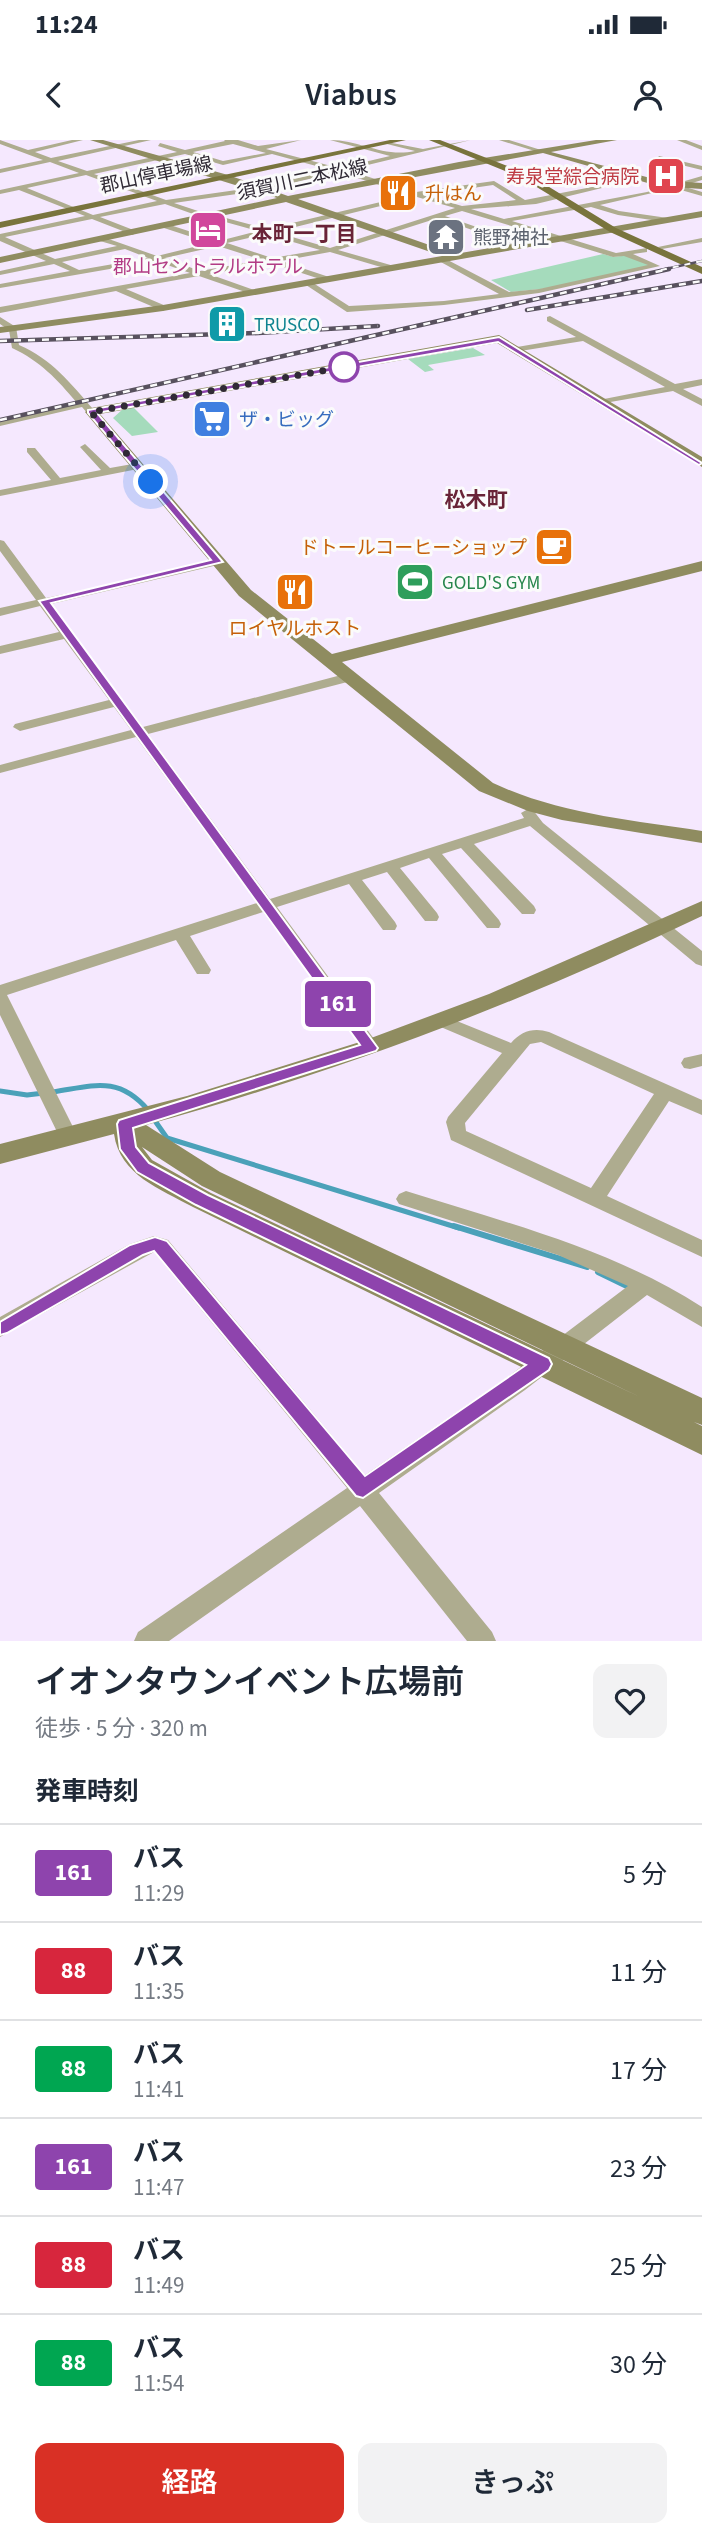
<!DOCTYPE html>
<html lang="ja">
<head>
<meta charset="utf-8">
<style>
  :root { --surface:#fff; --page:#f2f2f3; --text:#1f2937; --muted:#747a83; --line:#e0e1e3; --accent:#d93025 }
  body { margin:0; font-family:"Source Sans 3","Noto Sans JP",sans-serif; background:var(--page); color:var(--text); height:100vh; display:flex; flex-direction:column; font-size:26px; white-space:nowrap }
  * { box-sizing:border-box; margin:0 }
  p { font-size:23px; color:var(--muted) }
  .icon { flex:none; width:38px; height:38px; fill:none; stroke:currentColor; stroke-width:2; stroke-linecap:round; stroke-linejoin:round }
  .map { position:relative; height:1501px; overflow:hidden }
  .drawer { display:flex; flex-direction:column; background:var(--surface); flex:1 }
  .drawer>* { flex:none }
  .badge { padding:0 14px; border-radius:5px; font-size:24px; line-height:46px }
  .you { position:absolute; width:35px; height:35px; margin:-18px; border:5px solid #fff; border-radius:50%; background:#1a73e8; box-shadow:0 0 0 10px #1a73e833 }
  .map>.badge { position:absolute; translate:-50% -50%; box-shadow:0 0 0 4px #fff }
  h2 { padding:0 35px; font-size:26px; line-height:63px }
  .round { display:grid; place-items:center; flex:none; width:74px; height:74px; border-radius:14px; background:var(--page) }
  .head { display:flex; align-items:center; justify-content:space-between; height:119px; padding:0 35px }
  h1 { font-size:33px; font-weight:600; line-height:52px }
  .action { display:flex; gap:14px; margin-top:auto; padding:14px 35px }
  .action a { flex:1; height:80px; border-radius:14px; background:var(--accent); color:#fff; font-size:28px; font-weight:600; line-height:80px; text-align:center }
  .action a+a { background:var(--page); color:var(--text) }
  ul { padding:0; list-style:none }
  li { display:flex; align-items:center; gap:21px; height:98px; padding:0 35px; border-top:2px solid var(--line) }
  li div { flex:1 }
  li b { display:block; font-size:26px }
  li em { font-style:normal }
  li .badge { min-width:77px; font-weight:700; text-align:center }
  .status { display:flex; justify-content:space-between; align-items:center; height:49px; padding:0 35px; background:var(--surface); direction:ltr }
  .status svg { height:19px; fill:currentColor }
  header { display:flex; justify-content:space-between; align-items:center; height:91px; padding:0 35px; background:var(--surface); font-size:32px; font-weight:600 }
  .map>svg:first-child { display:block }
  .green { fill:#a5dbbc }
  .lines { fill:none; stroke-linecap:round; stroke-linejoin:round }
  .stream-far1 { stroke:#4ba1b9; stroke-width:5 }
  .stream { stroke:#4ba1b9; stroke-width:6 }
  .street { fill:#aeac8f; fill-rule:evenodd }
  .secondary { fill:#8f8c60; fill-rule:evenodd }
  .primary { fill:#79743d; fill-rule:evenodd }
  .rail-far1-casing { stroke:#58515e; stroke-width:2.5 }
  .rail-casing { stroke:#58515e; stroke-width:4.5 }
  .rail-far1 { stroke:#fbfbfb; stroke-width:2; stroke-dasharray:6; stroke-linecap:butt }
  .rail { stroke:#fbfbfb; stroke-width:2.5; stroke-dasharray:7; stroke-linecap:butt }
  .line { fill:#8e44ad; stroke:#fff; stroke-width:2 }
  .walk { stroke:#302a35; stroke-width:7; stroke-dasharray:0 12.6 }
  .stop-dot { fill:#fff; stroke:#8e44ad; stroke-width:3.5 }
  .labels { text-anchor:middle; stroke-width:6; stroke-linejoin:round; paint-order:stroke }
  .far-street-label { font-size:19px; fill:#302a35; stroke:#fbfbfb }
  .far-health-label { font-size:19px; fill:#be3a42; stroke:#fbfbfb; text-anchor:end }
  .far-food-label { font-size:19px; fill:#c56008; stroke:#fbfbfb; text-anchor:start }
  .far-worship-label { font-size:19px; fill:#5b616d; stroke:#fbfbfb; text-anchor:start }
  .far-hotel-label { font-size:19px; fill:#b23c85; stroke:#fbfbfb }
  .far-culture-label { font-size:19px; fill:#0d838f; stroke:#fbfbfb; text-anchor:start }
  .far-shop-label { font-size:19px; fill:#366cbe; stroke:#fbfbfb; text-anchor:start }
  .far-leisure-label { font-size:19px; fill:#27864d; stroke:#fbfbfb; text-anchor:start }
  .far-neighbourhood-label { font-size:21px; font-weight:bold; fill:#692437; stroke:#fbfbfb }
</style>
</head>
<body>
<div class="status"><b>11:24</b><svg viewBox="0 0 49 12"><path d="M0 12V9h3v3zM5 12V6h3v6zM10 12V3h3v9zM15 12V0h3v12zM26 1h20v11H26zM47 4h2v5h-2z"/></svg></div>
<header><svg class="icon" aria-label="back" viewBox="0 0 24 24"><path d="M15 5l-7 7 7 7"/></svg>Viabus<svg class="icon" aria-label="person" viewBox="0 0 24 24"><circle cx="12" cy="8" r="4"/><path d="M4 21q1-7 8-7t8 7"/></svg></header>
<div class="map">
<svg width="702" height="1501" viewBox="0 0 702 1501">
  <rect width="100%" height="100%" fill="#f5e8fe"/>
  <path class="green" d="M603 114 614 117 628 115 653 126 550 148 511 152 491 140Z
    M473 208 485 215 428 225 434 230 425 232 408 219Z
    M133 267 158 292 132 296 113 278 123 269Z"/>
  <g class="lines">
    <path class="stream-far1" d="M0 951 27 955 44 953
      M53 952C93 946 118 935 148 970
      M153 978 167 998 459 1088"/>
    <path class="stream" d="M454 1086 587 1127
      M598 1132 631 1148"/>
    <path class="street" d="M0 0 28 10 72 0H83L35 12 51 18 139 0H151L58 21 87 31 177 12 158 6 160 3 185 10 225 1 224 0H238L258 6 301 0 266 9 339 28 390 16 330 0C361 0 383 18 415 11L387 4V2L423 9 471 0 347 30 416 52 494 41 525 60 597 46 600 39 621 32 624 34 605 41 602 48 536 64 471 69 504 79 647 52 702 36V40L682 46 702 52V56L674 48 600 65 619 71 668 78 665 82 618 75 591 67 512 81 616 113 647 108V112L633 114 660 126 539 153 444 165 347 172 303 143 310 141 349 166 444 161 499 154 439 121 442 117 509 152 539 149 648 125 624 116 613 117 462 71 445 76 528 105 521 107 438 78 338 110 394 126 391 130 330 112 281 121 329 137 326 141 271 123 209 134 254 150V154H251L199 136 126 149 166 166 167 168 163 171 116 151 0 173V167L190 133 156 121 0 148V144L70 131 54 124 0 135V131L46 121 0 101V94L85 76 19 50 0 54V50L79 33 50 22 0 33V29L43 20 0 4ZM233 4 266 13 223 21 193 12ZM185 14 223 25 272 14 331 30 258 47 166 60 94 34ZM339 32 410 55 267 89 211 74V78L258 91 219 101 167 84 164 88 210 103 157 116 103 97 100 101 117 106 55 119 5 97 92 79 133 95 136 91 100 77 165 64 207 79 210 75 174 63 258 51ZM86 35 157 61 93 75 27 48ZM493 45 516 60 462 66 425 55ZM417 57 455 68 330 108 275 92ZM266 94 320 110 272 118 227 103ZM218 106 262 120 200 131 165 118ZM125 109 148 118 79 130 62 122Z
      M499 0H509L541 10 538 12Z
      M677 0H686L702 6V10Z
      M659 16 702 26V30L657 19Z
      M702 98V102L662 109 658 107Z
      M550 176 675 244 702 239V245L683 249 702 259V266L673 251 599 264V260L665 247 583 201 514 212V208L517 207 576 197 547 181V177Z
      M0 177 16 187 19 205C52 219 71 244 94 270V274H88L82 267 0 286V280L77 263C57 239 40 221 12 208L9 190 0 184Z
      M85 304 110 328 138 323 143 326 138 329 0 356V350L51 340 27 312V308H35L60 338 101 330 80 307Z
      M0 400 4 401 46 458 222 420V424L51 464 143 587 345 534H355V540L148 594 270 759 524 678 521 673 528 669 533 670 543 683 702 811V826L696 824 530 686 474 704 534 766 536 770 534 774H522L461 708 442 714 499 780 501 784 499 788H487L429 718 400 728 437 773 439 777 437 781H425L387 732 362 740 395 782 397 786 395 790H383L349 744 277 767 377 903 380 907 377 911H365L263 772 190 796 211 830 209 834H197L176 800 7 855 78 997 76 1002 69 1004 62 1002 0 875V845L257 763 136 597 0 633V625L131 590 114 567 20 591 13 587 15 584 109 560 64 499 0 514V506L59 492 40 466 0 476V468L36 460 0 411Z
      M442 875 511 903C521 891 534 887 549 892L702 960V975L669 961 607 1056 702 1100V1117L451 1000 446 982 448 977 502 913 436 885 433 881 436 877ZM541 902 654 954 591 1048 466 991 465 983 530 904Z
      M702 914V926L690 929 684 928 681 923 684 918Z
      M406 1051C507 1083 612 1109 702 1167V1187L647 1155 525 1250 379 1353 492 1492 496 1501H467L360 1366 169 1501H134L138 1492 347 1348 154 1112 0 1197V1177L130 1104 154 1096 168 1100 365 1335 509 1236 628 1146 558 1115 399 1064 396 1059 399 1054Z"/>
    <path class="secondary" d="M90 0H103L228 35 288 56 459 22 596 0H617L551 12 658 40 702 43V49L658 46 543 13 298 59 455 114 702 71V77L163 171 0 193V187L163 165 442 116 286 62 0 123V117L277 58Z
      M499 195 702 317V327L497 203 100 274 251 450 332 514 702 421V431L342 522 493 643C559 674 631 680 702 691V703L562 680 528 671 479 651 239 456 85 272 91 268Z
      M702 761V776C520 863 341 931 146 985L220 1032 702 1258V1285L694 1282 702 1286V1315L193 1067C160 1049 120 1035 114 994L0 1024V1004L187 956 363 901 489 854ZM142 1007 202 1046 642 1258 211 1053 152 1020Z"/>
    <path class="primary" d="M390 0H406L0 88V82Z
      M429 0H440L528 34 616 88 702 127V134L610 92 522 38Z"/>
    <g class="rail-far1-casing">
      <path id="rail-far1" d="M661 130 702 121"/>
    </g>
    <g class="rail-casing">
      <path id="rail" d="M527 170 702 141
        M0 201 258 193 378 186
        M0 280 669 129"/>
    </g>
    <use href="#rail-far1" class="rail-far1"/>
    <use href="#rail" class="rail"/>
  </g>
  <path class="line" d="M499 197 702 323 699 325 498 202 97 273 223 422 51 463 378 908 376 911 133 988 136 1007 149 1023 208 1055 549 1218 552 1224 549 1230 363 1358 356 1356 154 1111 143 1115 7 1193 0 1195V1182L130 1105 155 1097 167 1101 365 1336 526 1225 196 1065 137 1032 120 1009 117 984 119 980 360 905 39 461 211 420 88 273V270Z"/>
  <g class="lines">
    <path class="walk" d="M151 342 91 272 344 227"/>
  </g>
  <defs>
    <g id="hospital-square" transform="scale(2.0125)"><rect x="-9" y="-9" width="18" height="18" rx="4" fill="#e0444e" stroke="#fbfbfb"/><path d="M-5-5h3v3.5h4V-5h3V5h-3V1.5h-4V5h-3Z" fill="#fff"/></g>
    <g id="restaurant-square" transform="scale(2.0125)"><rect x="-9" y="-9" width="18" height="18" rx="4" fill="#e8710a" stroke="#fbfbfb"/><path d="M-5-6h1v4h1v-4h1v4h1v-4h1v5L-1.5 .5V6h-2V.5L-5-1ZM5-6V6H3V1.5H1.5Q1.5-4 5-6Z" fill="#fff"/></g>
    <g id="hotel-square" transform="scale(2.0125)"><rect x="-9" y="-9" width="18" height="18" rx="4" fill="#d1479c" stroke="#fbfbfb"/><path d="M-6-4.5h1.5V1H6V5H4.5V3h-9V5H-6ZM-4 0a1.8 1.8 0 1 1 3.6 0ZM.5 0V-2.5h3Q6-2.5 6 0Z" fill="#fff"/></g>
    <g id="temple-square" transform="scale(2.0125)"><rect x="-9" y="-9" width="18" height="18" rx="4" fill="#6b7280" stroke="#fbfbfb"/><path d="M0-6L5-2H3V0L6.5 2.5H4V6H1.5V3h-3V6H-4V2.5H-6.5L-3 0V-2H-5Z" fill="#fff"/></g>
    <g id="building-square" transform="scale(2.0125)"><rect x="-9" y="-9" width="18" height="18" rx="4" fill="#0f9aa8" stroke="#fbfbfb"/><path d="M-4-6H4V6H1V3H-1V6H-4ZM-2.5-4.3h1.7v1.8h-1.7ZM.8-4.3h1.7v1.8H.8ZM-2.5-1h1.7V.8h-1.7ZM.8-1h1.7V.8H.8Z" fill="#fff"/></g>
    <g id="supermarket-square" transform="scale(2.0125)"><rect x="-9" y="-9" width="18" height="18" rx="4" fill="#3f7fe0" stroke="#fbfbfb"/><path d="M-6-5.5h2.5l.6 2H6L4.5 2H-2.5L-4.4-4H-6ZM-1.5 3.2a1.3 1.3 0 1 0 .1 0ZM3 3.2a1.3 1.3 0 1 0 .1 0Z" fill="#fff"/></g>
    <g id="cafe-square" transform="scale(2.0125)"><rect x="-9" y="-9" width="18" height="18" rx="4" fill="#e8710a" stroke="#fbfbfb"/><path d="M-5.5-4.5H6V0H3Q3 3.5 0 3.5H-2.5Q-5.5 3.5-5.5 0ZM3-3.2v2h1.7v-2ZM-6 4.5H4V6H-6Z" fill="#fff"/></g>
    <g id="stadium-square" transform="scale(2.0125)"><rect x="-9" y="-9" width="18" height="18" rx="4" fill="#2e9e5b" stroke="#fbfbfb"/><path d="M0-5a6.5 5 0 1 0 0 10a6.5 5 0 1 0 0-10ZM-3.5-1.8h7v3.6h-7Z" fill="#fff"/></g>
  </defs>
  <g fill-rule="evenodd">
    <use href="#hospital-square" x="666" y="36"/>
    <use href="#restaurant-square" x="398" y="53"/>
    <use href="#hotel-square" x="208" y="90"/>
    <use href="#temple-square" x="446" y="97"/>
    <use href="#building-square" x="227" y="184"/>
    <use href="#supermarket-square" x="212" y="279"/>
    <use href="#cafe-square" x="554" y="407"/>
    <use href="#stadium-square" x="415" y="442"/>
    <use href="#restaurant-square" x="295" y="452"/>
  </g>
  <circle class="stop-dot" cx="344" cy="227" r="14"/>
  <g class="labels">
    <g class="far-street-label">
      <text transform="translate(156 34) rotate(-12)" y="7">郡山停車場線</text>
      <text transform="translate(302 39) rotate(-12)" y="7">須賀川二本松線</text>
    </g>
    <g class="far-health-label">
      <text x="639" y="43">寿泉堂綜合病院</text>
    </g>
    <g class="far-food-label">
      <text x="425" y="60">升はん</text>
      <text x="527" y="414" text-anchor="end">ドトールコーヒーショップ</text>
      <text x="295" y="495" text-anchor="middle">ロイヤルホスト</text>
    </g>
    <g class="far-worship-label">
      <text x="473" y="104">熊野神社</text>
    </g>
    <g class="far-hotel-label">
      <text x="208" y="133">郡山セントラルホテル</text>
    </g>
    <g class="far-culture-label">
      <text x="254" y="191">TRUSCO</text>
    </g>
    <g class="far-shop-label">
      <text x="239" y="286">ザ・ビッグ</text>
    </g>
    <g class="far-leisure-label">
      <text x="442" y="449">GOLD'S GYM</text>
    </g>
    <g class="far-neighbourhood-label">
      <text x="304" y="101">本町一丁目</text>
      <text x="476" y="367">松木町</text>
    </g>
  </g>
</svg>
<div class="you" style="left:151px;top:342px"></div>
<b class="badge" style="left:338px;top:864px;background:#8e44ad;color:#fff">161</b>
</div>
<section class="drawer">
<div class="head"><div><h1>イオンタウンイベント広場前</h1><p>徒歩 · 5 分 · 320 m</p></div><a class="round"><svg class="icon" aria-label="heart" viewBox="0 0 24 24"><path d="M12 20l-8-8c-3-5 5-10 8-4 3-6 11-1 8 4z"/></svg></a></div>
<h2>発車時刻</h2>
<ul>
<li><span class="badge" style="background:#8e44ad;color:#fff">161</span><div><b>バス</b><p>11:29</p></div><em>5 分</em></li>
<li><span class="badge" style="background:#d7263d;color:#fff">88</span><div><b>バス</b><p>11:35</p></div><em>11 分</em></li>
<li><span class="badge" style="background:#00a651;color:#fff">88</span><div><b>バス</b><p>11:41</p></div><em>17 分</em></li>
<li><span class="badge" style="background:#8e44ad;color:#fff">161</span><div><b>バス</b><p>11:47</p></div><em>23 分</em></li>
<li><span class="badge" style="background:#d7263d;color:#fff">88</span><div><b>バス</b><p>11:49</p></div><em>25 分</em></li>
<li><span class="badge" style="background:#00a651;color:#fff">88</span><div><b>バス</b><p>11:54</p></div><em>30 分</em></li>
</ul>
<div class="action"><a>経路</a><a>きっぷ</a></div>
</section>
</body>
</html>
